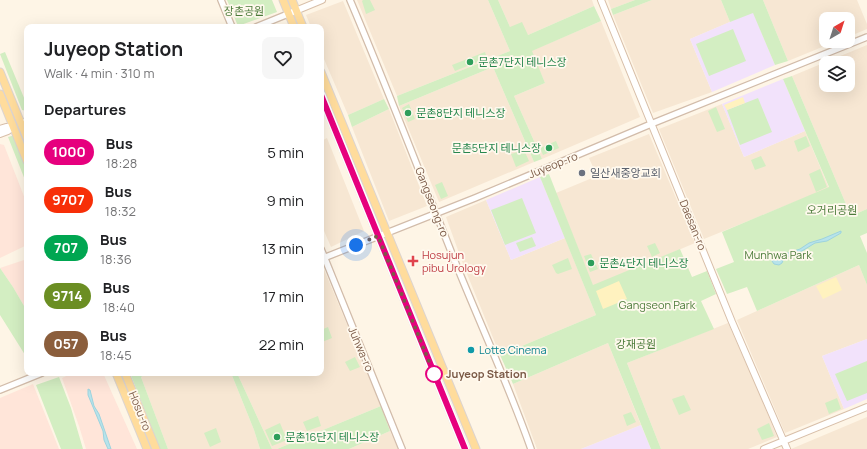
<!DOCTYPE html>
<html lang="en">
<head>
<meta charset="utf-8">
<style>
  :root { --surface:#fff; --page:#f6f6f6; --text:#202124; --muted:#757577 }
  body { margin:0; font-family:Manrope,"Noto Sans KR",sans-serif; background:var(--page); color:var(--text); height:100vh; display:flex; flex-direction:column; font-size:15px; white-space:nowrap }
  * { box-sizing:border-box; margin:0 }
  p { font-size:13px; color:var(--muted) }
  .icon { flex:none; width:22px; height:22px; fill:none; stroke:currentColor; stroke-width:2; stroke-linecap:round; stroke-linejoin:round }
  .map { position:relative; flex:1; overflow:hidden }
  .sheet { position:absolute; left:24px; top:24px; width:300px; height:352px; display:flex; flex-direction:column; background:var(--surface); border-radius:8px; box-shadow:0 4px 16px #0002 }
  .sheet>* { flex:none }
  .badge { padding:0 8px; border-radius:13px; font-size:14px; line-height:26px }
  .needle { width:26px; rotate:39deg }
  .fabs { position:absolute; left:819px; top:12px; display:grid; gap:8px }
  .fabs a { display:grid; place-items:center; width:36px; height:36px; border-radius:8px; background:var(--surface); box-shadow:0 4px 16px #0002; font-size:20px }
  .you { position:absolute; width:20px; height:20px; margin:-10px; border:3px solid #fff; border-radius:50%; background:#1a73e8; box-shadow:0 0 0 6px #1a73e833 }
  .map>.badge { position:absolute; translate:-50% -50%; box-shadow:0 0 0 2px #fff }
  h2 { padding:0 20px; font-size:15px; line-height:36px }
  .round { display:grid; place-items:center; flex:none; width:42px; height:42px; border-radius:8px; background:var(--page) }
  .headline { display:flex; align-items:center; justify-content:space-between; height:68px; padding:0 20px }
  h1 { font-size:19px; font-weight:700; line-height:30px }
  ul { padding:0; list-style:none }
  li { display:flex; align-items:center; gap:12px; height:48px; padding:0 20px }
  li div { flex:1 }
  li b { display:block; font-size:15px }
  li em { font-style:normal }
  li .badge { min-width:44px; font-weight:700; text-align:center }
  .map>svg:first-child { display:block }
  .residential { fill:#f7e7d3; fill-rule:evenodd }
  .commercial { fill:#ffe5d9 }
  .education { fill:#f2e2fb }
  .green { fill:#d3eec2 }
  .sand { fill:#fff2bf }
  .water { fill:#b7e3eb; stroke:#9dd3de }
  .lines { fill:none; stroke-linecap:round; stroke-linejoin:round }
  .tertiary-casing { stroke:#d2bcaa; stroke-width:8 }
  .secondary-casing { stroke:#d8bfa9; stroke-width:8 }
  .primary-casing { stroke:#ddd4cf; stroke-width:9 }
  .tertiary { stroke:#fff; stroke-width:5.5 }
  .secondary { stroke:#fff; stroke-width:6 }
  .primary { stroke:#ffdc9c; stroke-width:7 }
  .line-casing { stroke:#fff; stroke-width:9 }
  .line { stroke:#e6007e; stroke-width:6 }
  .walk { stroke:#7b5a47; stroke-width:4; stroke-dasharray:0 7.2 }
  .leisure-dot { fill:#2e9e5b; stroke:#fff9ee; stroke-width:1.5 }
  .worship-dot { fill:#6b7280; stroke:#fff9ee; stroke-width:1.5 }
  .health-dot { fill:#e0444e; stroke:#fff9ee; stroke-width:1.5 }
  .culture-dot { fill:#0f9aa8; stroke:#fff9ee; stroke-width:1.5 }
  .stop-dot { fill:#fff; stroke:#e6007e; stroke-width:2 }
  .labels { text-anchor:middle; stroke-width:3.5; stroke-linejoin:round; paint-order:stroke }
  .park-label { font-size:11px; fill:#4d7c3b; stroke:#fff9ee }
  .leisure-label { font-size:11px; fill:#27864d; stroke:#fff9ee; text-anchor:start }
  .street-label { font-size:11px; fill:#7b5a47; stroke:#fff9ee }
  .worship-label { font-size:11px; fill:#5b616d; stroke:#fff9ee; text-anchor:start }
  .health-label { font-size:11px; fill:#be3a42; stroke:#fff9ee; text-anchor:start }
  .culture-label { font-size:11px; fill:#0d838f; stroke:#fff9ee; text-anchor:start }
  .stop-label { font-size:11px; font-weight:bold; fill:#7b5a47; stroke:#fff9ee; text-anchor:start }
</style>
</head>
<body>
<div class="map">
<svg width="867" height="449" viewBox="0 0 867 449">
  <rect width="100%" height="100%" fill="#fef5e6"/>
  <path class="residential" d="M357 0H488L510 51 397 96Z
    M498 0H592L594 6 528 35 510 27Z
    M608 0H635L611 9Z
    M652 0H721L730 22 690 39 712 92 653 113 613 15Z
    M763 0H857L867 24V29L848 37V19H826V41H837L788 61Z
    M343 1 384 99 348 115 321 52V27H311L306 15Z
    M601 21 640 117 542 159 514 96 545 83 531 51Z
    M867 45V209L851 216 792 76ZM826 63H848V85H826Z
    M493 67 534 162 439 202 399 106Z
    M722 104 744 157 805 131 829 188 704 239 659 129Z
    M389 109 427 206 389 221 352 127Z
    M649 134 695 243 593 286 556 193 597 176 589 158Z
    M327 138 364 231 331 247 321 224V141Z
    M486 200 511 260 565 238 596 315 500 355 463 264 446 217Z
    M859 265 867 285V339L822 356 844 409 785 433 737 320Z
    M323 267 381 406 277 449H272L237 373H321V268Z
    M728 323 757 388 777 437 748 449H661L627 363Z
    M608 343 641 425 581 449H537L513 384Z
    M143 373H231L254 430 260 449H168L141 377 144 375Z
    M867 417V449H791Z
    M390 431 398 449H349Z"/>
  <path class="commercial" d="M0 144 4 145 27 204V245L0 258Z
    M27 259V311L13 287 0 268Z
    M73 373H103L137 449H86L79 426 62 378Z
    M33 384 59 449H0V398Z"/>
  <path class="education" d="M753 12 775 65 712 92 690 39Z
    M783 79 805 131 744 157 722 104Z
    M540 177 565 238 511 260 486 200Z
    M867 339V399L844 409 822 356Z
    M641 425 651 449H581Z"/>
  <path class="green" d="M227 0H272L277 12 238 26Z
    M363 0H370L375 10 366 14 362 1Z
    M488 0H498L510 27 522 22 528 35 594 6 601 21 532 51 545 83 514 96 542 159 534 162 493 67 399 106 397 96 510 51Z
    M635 0H652L613 15 611 9Z
    M721 0H763L788 61 775 65 753 13 730 22Z
    M733 29 746 61 709 76 696 44Z
    M5 52 27 105V111L22 110 0 54Z
    M485 52 487 58 455 71 452 65Z
    M792 76 851 216 867 209V233L860 236 867 253V285L859 265 757 311 747 287 727 294 716 269 734 262 722 232 829 187 783 79Z
    M758 98 772 132 740 145 727 110Z
    M384 99 389 109 352 127 348 115Z
    M409 104 415 119 408 122 402 108Z
    M716 107 725 129 717 132 708 111Z
    M15 135 27 165V185L8 137Z
    M806 136 810 146 798 152 794 141Z
    M556 141 559 148 543 155 540 148Z
    M524 150 529 161 516 167 511 154Z
    M761 156 766 166 755 170 751 160Z
    M820 169 827 187 816 192 809 174Z
    M549 174 593 285 680 249 692 277 707 271 716 294 701 301 714 329 627 363 661 449H651L608 343 513 384 500 355 596 315 540 177Z
    M442 182 448 196 441 199 435 185Z
    M522 198 536 233 505 245 491 210Z
    M532 237 536 246 520 252 516 243Z
    M655 243 660 253 652 257 647 246Z
    M591 254 598 269 590 272 584 256Z
    M568 258 572 269 558 274 556 273 552 265Z
    M0 268 13 287 27 311V358L0 315Z
    M328 327 332 338 322 342 321 330Z
    M355 357 360 367 350 371 345 362Z
    M867 361V393L847 401 835 374Z
    M130 373H143L144 375 141 377 168 449H160Z
    M231 373H237L272 449H260L254 430Z
    M59 377 71 408 83 449H61L36 385Z
    M684 395 691 410 679 415 672 399Z
    M837 398 841 409 829 414 825 403Z
    M381 406 390 431 349 449H277Z
    M631 412 636 422 627 426 623 415Z
    M318 416 321 426 307 431 303 422Z
    M280 423 287 440 272 446 265 430Z
    M769 423 774 436 762 440 757 429Z
    M216 428 221 442 210 447 204 433Z"/>
  <path class="sand" d="M743 97 745 103 727 110 724 105Z
    M836 277 842 290 823 299 816 286Z
    M619 281 627 299 603 309 596 291Z"/>
  <path class="water" d="M841 231V233L827 241 815 243 802 251 784 258 782 263 779 265 774 264 772 261V257L776 253 782 255 800 249 809 243 822 239Z
    M88 389 90 390 94 406 99 414 111 449H108L104 440 103 431 88 395Z"/>
  <g class="lines">
    <g class="tertiary-casing">
      <path id="tertiary" d="M221 0 232 27
        M350 0C387 87 421 176 456 264 481 326 509 386 531 449
        M256 27 288 14
        M21 123 27 121
        M321 249 402 449
        M321 259 475 198 651 124 867 37
        M0 390 42 373"/>
    </g>
    <g class="secondary-casing">
      <path id="secondary" d="M601 0 732 322 787 449
        M288 14 322 0
        M0 129 6 127H13
        M0 134 8 131 13 127
        M764 449 867 407"/>
    </g>
    <g class="primary-casing">
      <path id="primary" d="M283 0 294 27
        M292 0 303 27
        M0 72 27 138
        M321 72 476 449
        M0 94 27 161
        M321 95 465 449
        M116 373 147 449
        M125 373 156 449"/>
    </g>
    <use href="#tertiary" class="tertiary"/>
    <use href="#secondary" class="secondary"/>
    <use href="#primary" class="primary"/>
  </g>
  <g class="lines">
    <g class="line-casing">
      <path id="line" d="M321 95 465 449"/>
    </g>
    <use href="#line" class="line"/>
    <path class="walk" d="M356 245 378 236 434 374"/>
  </g>
  <g class="leisure-dot">
    <circle cx="470" cy="62" r="4"/>
    <circle cx="408" cy="113" r="4"/>
    <circle cx="549" cy="148" r="4"/>
    <circle cx="591" cy="263" r="4"/>
    <circle cx="277" cy="437" r="4"/>
  </g>
  <circle class="worship-dot" cx="582" cy="173" r="4"/>
  <path class="health-dot" d="M411 255h4v4h4v4h-4v4h-4v-4h-4v-4h4z"/>
  <circle class="culture-dot" cx="471" cy="350" r="4"/>
  <circle class="stop-dot" cx="434" cy="374" r="8"/>
  <g class="labels">
    <g class="park-label">
      <text x="244" y="15">장촌공원</text>
      <text x="832" y="214">오거리공원</text>
      <text x="778" y="259">Munhwa Park</text>
      <text x="657" y="309">Gangseon Park</text>
      <text x="636" y="348">강재공원</text>
    </g>
    <g class="leisure-label">
      <text x="478" y="66">문촌7단지 테니스장</text>
      <text x="416" y="117">문촌8단지 테니스장</text>
      <text x="541" y="152" text-anchor="end">문촌5단지 테니스장</text>
      <text x="599" y="267">문촌4단지 테니스장</text>
      <text x="285" y="441">문촌16단지 테니스장</text>
    </g>
    <g class="street-label">
      <text transform="translate(553 165) rotate(-22)" y="4">Juyeop-ro</text>
      <text transform="translate(432 202) rotate(69)" y="4">Gangseong-ro</text>
      <text transform="translate(693 225) rotate(68)" y="4">Daesan-ro</text>
      <text transform="translate(361 349) rotate(67)" y="4">Juhwa-ro</text>
      <text transform="translate(140 411) rotate(68)" y="4">Hosu-ro</text>
    </g>
    <g class="worship-label">
      <text x="590" y="177">일산새중앙교회</text>
    </g>
    <g class="health-label">
      <text x="422" y="259">Hosujun<tspan x="422" dy="13">pibu Urology</tspan></text>
    </g>
    <g class="culture-label">
      <text x="479" y="354">Lotte Cinema</text>
    </g>
    <g class="stop-label">
      <text x="446" y="378">Juyeop Station</text>
    </g>
  </g>
</svg>
<div class="fabs">
<a><svg class="needle" viewBox="-14 -14 28 28"><path d="M0-13l5 13h-10z" fill="#e53935"/><path d="M0 13l5-13h-10z" fill="#757577"/></svg></a>
<a><svg class="icon" aria-label="layers" viewBox="0 0 24 24"><path d="M12 4l9 5-9 5-9-5zM3 14l9 5 9-5"/></svg></a>
</div>
<div class="you" style="left:356px;top:245px"></div>
<section class="sheet">
<div class="headline"><div><h1>Juyeop Station</h1><p>Walk · 4 min · 310 m</p></div><a class="round"><svg class="icon" aria-label="heart" viewBox="0 0 24 24"><path d="M12 20l-8-8c-3-5 5-10 8-4 3-6 11-1 8 4z"/></svg></a></div>
<h2>Departures</h2>
<ul>
<li><span class="badge" style="background:#e6007e;color:#fff">1000</span><div><b>Bus</b><p>18:28</p></div><em>5 min</em></li>
<li><span class="badge" style="background:#f72f08;color:#fff">9707</span><div><b>Bus</b><p>18:32</p></div><em>9 min</em></li>
<li><span class="badge" style="background:#00a651;color:#fff">707</span><div><b>Bus</b><p>18:36</p></div><em>13 min</em></li>
<li><span class="badge" style="background:#6b8e23;color:#fff">9714</span><div><b>Bus</b><p>18:40</p></div><em>17 min</em></li>
<li><span class="badge" style="background:#8b5e3c;color:#fff">057</span><div><b>Bus</b><p>18:45</p></div><em>22 min</em></li>
</ul>
</section>
</div>
</body>
</html>
